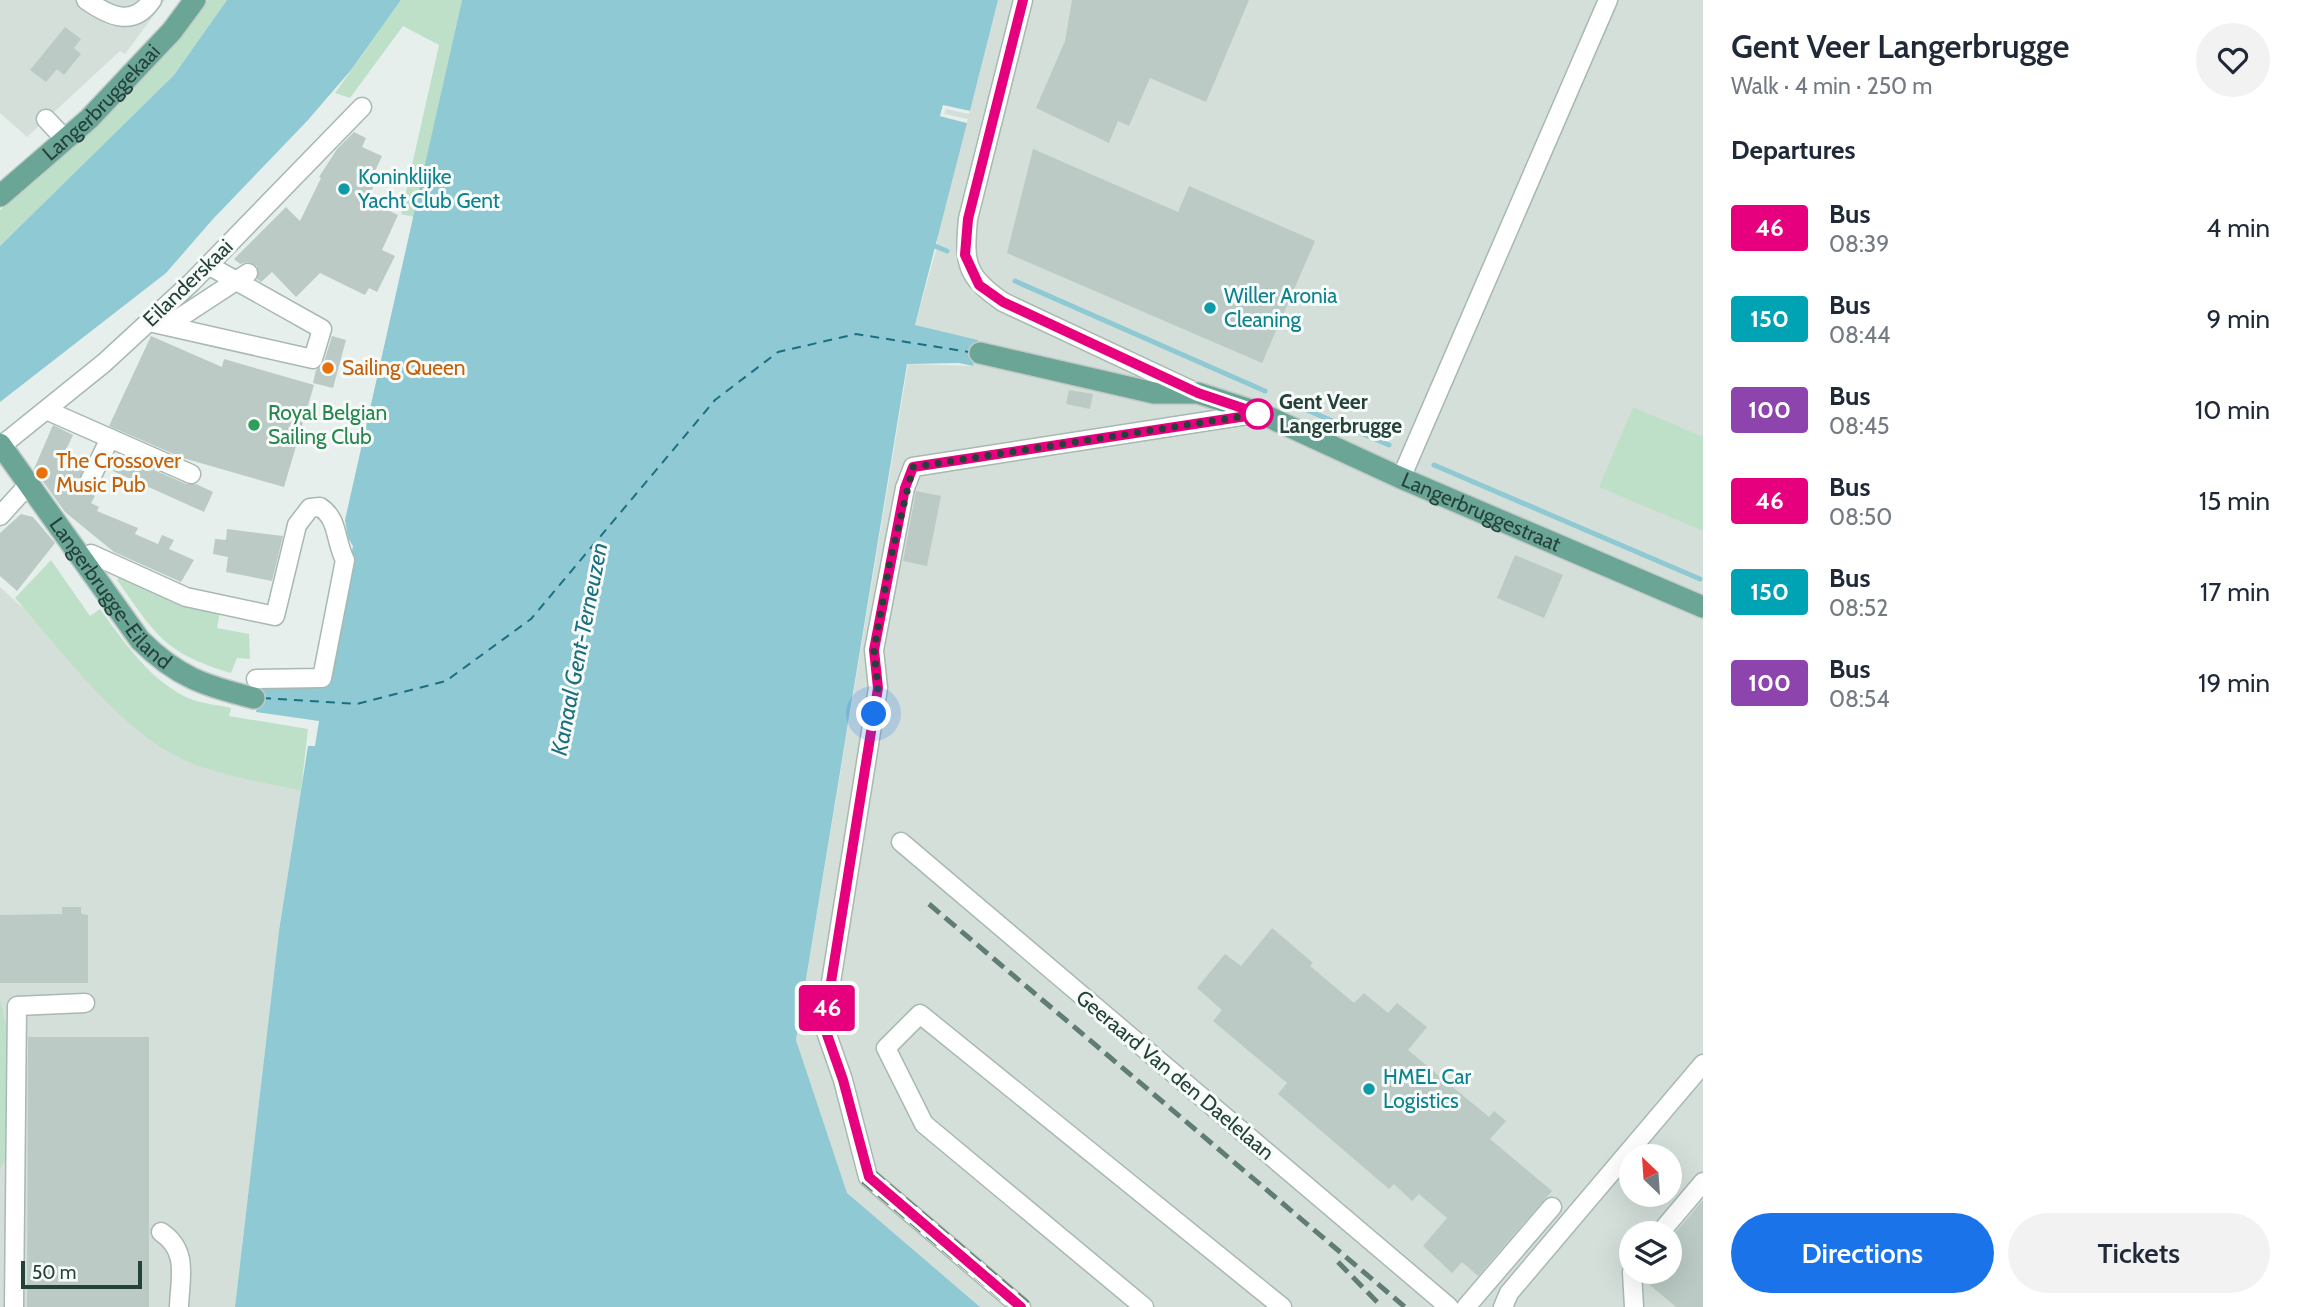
<!DOCTYPE html>
<html lang="en">
<head>
<meta charset="utf-8">
<style>
  :root { --surface:#fff; --page:#f2f2f3; --text:#1f2937; --muted:#747a83; --accent:#1a73e8 }
  body { margin:0; font-family:Cabin,sans-serif; background:var(--page); color:var(--text); height:100vh; display:flex; flex-direction:column; font-size:26px; white-space:nowrap }
  * { box-sizing:border-box; margin:0 }
  p { font-size:23px; color:var(--muted) }
  .icon { flex:none; width:38px; height:38px; fill:none; stroke:currentColor; stroke-width:2; stroke-linecap:round; stroke-linejoin:round }
  .map { position:relative; flex:1; overflow:hidden }
  .drawer { display:flex; flex-direction:column; background:var(--surface); width:595px }
  .drawer>* { flex:none }
  .badge { padding:0 14px; border-radius:5px; font-size:24px; line-height:46px }
  .needle { width:46px; rotate:335deg }
  .buttons { position:absolute; left:1619px; top:1144px; display:grid; gap:14px }
  .buttons a { display:grid; place-items:center; width:63px; height:63px; border-radius:50%; background:var(--surface); box-shadow:0 7px 28px #0002; font-size:35px }
  .scale { position:absolute; left:21px; bottom:18px; width:121px; box-sizing:border-box; padding-left:7px; border:4px solid #24423a; border-top:0; font-size:19px; line-height:24px; white-space:nowrap; color:#24423a; -webkit-text-stroke:5px #f7fbf9; paint-order:stroke }
  .you { position:absolute; width:35px; height:35px; margin:-18px; border:5px solid #fff; border-radius:50%; background:#1a73e8; box-shadow:0 0 0 10px #1a73e833 }
  .map>.badge { position:absolute; translate:-50% -50%; box-shadow:0 0 0 4px #fff }
  h2 { padding:0 28px; font-size:26px; line-height:63px }
  .round { display:grid; place-items:center; flex:none; width:74px; height:74px; border-radius:37px; background:var(--page) }
  .summary { display:flex; align-items:center; justify-content:space-between; height:119px; padding:0 28px }
  h1 { font-size:33px; font-weight:600; line-height:52px }
  .button { display:flex; gap:14px; margin-top:auto; padding:14px 28px }
  .button a { flex:1; height:80px; border-radius:42px; background:var(--accent); color:#fff; font-size:28px; font-weight:600; line-height:80px; text-align:center }
  .button a+a { background:var(--page); color:var(--text) }
  ul { padding:0; list-style:none }
  li { display:flex; align-items:center; gap:21px; height:91px; padding:0 28px }
  li div { flex:1 }
  li b { display:block; font-size:26px }
  li em { font-style:normal }
  li .badge { min-width:77px; font-weight:700; text-align:center }
  main { display:flex; flex:1; min-height:0 }
  .map>svg:first-child { display:block }
  .built { fill:#d4dfda; fill-rule:evenodd }
  .green { fill:#bfe0c8 }
  .water { fill:#8ec9d4 }
  .pier { fill:#e6efeb }
  .lines { fill:none; stroke-linecap:round; stroke-linejoin:round }
  .stream { stroke:#8ec9d4; stroke-width:5 }
  .ferry { stroke:#1c6f80; stroke-width:2; stroke-dasharray:9 7; stroke-linecap:butt }
  .building { fill:#bbcac4 }
  .minor-casing { stroke:#a8b8b2; stroke-width:21 }
  .major-casing { stroke:#c2cac8; stroke-width:24 }
  .minor { stroke:#fff; stroke-width:18 }
  .major { stroke:#6aa596; stroke-width:21 }
  .rail { stroke:#5f7d75; stroke-width:5; stroke-dasharray:14 7; stroke-linecap:butt }
  .line-casing { stroke:#fff; stroke-width:16 }
  .line { stroke:#e6007e; stroke-width:10 }
  .walk { stroke:#24423a; stroke-width:7; stroke-dasharray:0 12.6 }
  .culture-dot { fill:#0f9aa8; stroke:#f7fbf9; stroke-width:2.5 }
  .food-dot { fill:#e8710a; stroke:#f7fbf9; stroke-width:2.5 }
  .stop-dot { fill:#fff; stroke:#e6007e; stroke-width:3.5 }
  .leisure-dot { fill:#2e9e5b; stroke:#f7fbf9; stroke-width:2.5 }
  .labels { text-anchor:middle; stroke-width:6; stroke-linejoin:round; paint-order:stroke }
  .street-label { font-size:21px; fill:#24423a; stroke:#f7fbf9 }
  .culture-label { font-size:21px; fill:#0d838f; stroke:#f7fbf9; text-anchor:start }
  .food-label { font-size:21px; fill:#c56008; stroke:#f7fbf9; text-anchor:start }
  .stop-label { font-size:21px; font-weight:bold; fill:#24423a; stroke:#f7fbf9; text-anchor:start }
  .leisure-label { font-size:21px; fill:#27864d; stroke:#f7fbf9; text-anchor:start }
  .water-label { font-size:23px; font-style:italic; fill:#1c6f80; stroke:#f7fbf9 }
</style>
</head>
<body>
<main>
<div class="map">
<svg width="1703" height="1307" viewBox="0 0 1703 1307">
  <rect width="100%" height="100%" fill="#e6efeb"/>
  <path class="built" d="M0 0H165L125 54 120 51 27 137 0 113Z
    M998 0H1703V1307H980L847 1194 796 1040 908 364 972 366 977 346V340L915 325 937 247 940 116 943 105 970 111ZM1631 1157H1670V1195H1631ZM1631 1234H1670V1272H1631Z
    M0 587 195 764 301 791 279 931 235 1307H0Z"/>
  <path class="green" d="M208 0H227L174 75 0 246V210L96 127 181 38Z
    M401 0H462L414 217 401 214 439 45 403 26 350 98 335 93Z
    M1633 407 1703 437V531L1599 487Z
    M51 560 90 616 100 609C125 643 152 684 193 700 205 704 219 705 231 708L229 716 308 729 301 791C267 783 229 777 196 765 124 738 65 654 15 598Z
    M121 575 220 612 217 628 249 634 250 659 237 658 231 673C164 653 156 635 117 580Z
    M0 997 7 1031 10 1154 0 1169Z"/>
  <path class="water" d="M227 0H401L351 70 308 120 213 219 166 273 0 402V246L174 75Z
    M462 0H998L970 111 943 106 940 116 967 123 915 325 978 340 973 366 959 363 907 364 796 1040 847 1193 980 1307H235L279 931 308 746H315L319 721 256 712 262 687 326 681 353 546 348 538 345 520Z"/>
  <path class="pier" d="M943 105 970 111 969 114 946 109 944 114 968 119 967 123 940 116Z"/>
  <g class="lines">
    <path class="stream" d="M930 244 947 251
      M1015 281 1265 391
      M1288 402 1389 445
      M1434 465 1700 579"/>
    <path class="ferry" d="M262 698 357 704 446 681 531 619 715 400 778 352 856 334 969 352"/>
  </g>
  <path class="building" d="M1072 0H1249L1206 102 1150 78 1129 126 1118 121 1109 143 1036 108 1065 41Z
    M65 27 81 39 74 48 81 54 64 75 57 69 46 82 30 70Z
    M354 132 366 138 362 147 382 156 374 173 379 175 367 200 398 215 382 250 395 256 377 292 369 288 365 295 320 273 296 297 272 272 261 282 257 279V266L248 262 240 264 234 259 286 207 300 221 321 178 319 177 337 149Z
    M1033 149 1178 212 1189 186 1315 241 1262 363 1007 253Z
    M151 336 222 367 224 359 314 385 284 487 183 458 109 426Z
    M332 336 346 340 333 388 313 383 316 370 324 362Z
    M1069 390 1093 394 1090 409 1066 404Z
    M53 425 73 435 64 454 85 463 79 482 81 487 95 496 91 503 99 507 97 511 138 528 135 534 158 544 162 535 174 540 169 549 194 560 181 582 114 552 65 512 34 469Z
    M120 455 186 484H196L213 492 204 512 113 471Z
    M916 491 941 496 927 566 903 561Z
    M21 514 33 517 55 543 17 591 0 576V533Z
    M227 529 283 536 272 581 226 572 228 557 213 554 215 539 226 540Z
    M1515 555 1563 575 1544 618 1497 598Z
    M62 907H81V914L88 915V983H0V915L62 914Z
    M1272 928 1313 963 1310 966 1354 1003 1364 993 1388 1013 1397 1003 1427 1027 1408 1050 1489 1117 1494 1111 1506 1121 1490 1139 1552 1191 1478 1276 1462 1262 1452 1273 1423 1246 1447 1218 1419 1194 1412 1201 1394 1184 1389 1189 1278 1094 1287 1083 1213 1021 1222 1010 1197 988 1225 954 1241 966Z
    M28 1037H149V1307H27Z
    M1703 1200V1307H1676L1644 1280 1643 1272H1670V1239Z"/>
  <g class="lines">
    <g class="minor-casing">
      <path id="minor" d="M86 0C109 16 133 28 152 0
        M1023 0 968 219C964 263 965 276 1003 302L1197 393
        M46 119 66 140
        M149 322 313 359 322 329 208 265
        M167 326 248 273
        M46 410 191 474
        M1 446 104 363 192 282 362 107
        M1401 478 1608 0
        M90 480 110 438
        M0 516 28 485
        M83 560 91 554 186 597 275 616 297 525 310 508 320 507C339 519 335 542 345 560L322 678 256 679
        M901 842 1449 1307
        M161 1232C189 1251 180 1277 179 1307
        M1659 1234 1703 1182
        M1632 1272 1634 1307
        M14 1307 17 1006 85 1003
        M1021 1307 868 1177 843 1080 824 1026 878 688 874 650 905 488 913 467 1260 413
        M1144 1307 924 1124 886 1048 920 1014 1282 1307
        M1466 1307 1552 1207
        M1503 1307 1509 1293 1703 1064"/>
    </g>
    <g class="major-casing">
      <g id="major">
        <path id="s1" d="M0 196 89 119 172 31 195 0"/>
        <path id="s2" d="M980 353 1154 393H1198L1260 413 1401 478 1703 607"/>
        <path id="s3" d="M0 444 140 640C177 677 205 686 254 698"/>
      </g>
    </g>
    <use href="#minor" class="minor"/>
    <use href="#major" class="major"/>
    <path class="rail" d="M929 904 1405 1307
      M873 1172 1032 1307
      M863 1181 1012 1307
      M1338 1262 1382 1307"/>
  </g>
  <g class="lines">
    <g class="line-casing">
      <path id="line" d="M1021 1307 869 1177 843 1080 824 1026 878 688 874 650 905 488 913 467 1260 414 1198 393 1003 302 979 285 965 255 968 219 1023 0"/>
    </g>
    <use href="#line" class="line"/>
    <path class="walk" d="M874 714 878 688 874 650 890 561 913 467 1258 414"/>
  </g>
  <g class="culture-dot">
    <circle cx="344" cy="189" r="7"/>
    <circle cx="1210" cy="308" r="7"/>
    <circle cx="1369" cy="1089" r="7"/>
  </g>
  <g class="food-dot">
    <circle cx="328" cy="368" r="7"/>
    <circle cx="42" cy="473" r="7"/>
  </g>
  <circle class="stop-dot" cx="1258" cy="414" r="14"/>
  <circle class="leisure-dot" cx="254" cy="425" r="7"/>
  <g class="labels">
    <g class="street-label">
      <text dy="7" stroke="none"><textPath href="#s1" startOffset="138">Langerbruggekaai</textPath></text>
      <text transform="translate(188 283) rotate(-44)" y="7">Eilanderskaai</text>
      <text dy="7" stroke="none"><textPath href="#s2" startOffset="530">Langerbruggestraat</textPath></text>
      <text dy="7" stroke="none"><textPath href="#s3" startOffset="186">Langerbrugge-Eiland</textPath></text>
      <text transform="translate(1175 1075) rotate(40)" y="7">Geeraard Van den Daelelaan</text>
    </g>
    <g class="culture-label">
      <text x="358" y="184">Koninklijke<tspan x="358" dy="24">Yacht Club Gent</tspan></text>
      <text x="1224" y="303">Willer Aronia<tspan x="1224" dy="24">Cleaning</tspan></text>
      <text x="1383" y="1084">HMEL Car<tspan x="1383" dy="24">Logistics</tspan></text>
    </g>
    <g class="food-label">
      <text x="342" y="375">Sailing Queen</text>
      <text x="56" y="468">The Crossover<tspan x="56" dy="24">Music Pub</tspan></text>
    </g>
    <g class="stop-label">
      <text x="1279" y="409">Gent Veer<tspan x="1279" dy="24">Langerbrugge</tspan></text>
    </g>
    <g class="leisure-label">
      <text x="268" y="420">Royal Belgian<tspan x="268" dy="24">Sailing Club</tspan></text>
    </g>
    <g class="water-label">
      <text transform="translate(579 649) rotate(-79)" y="8">Kanaal Gent-Terneuzen</text>
    </g>
  </g>
</svg>
<div class="buttons">
<a><svg class="needle" viewBox="-14 -14 28 28"><path d="M0-13l5 13h-10z" fill="#e53935"/><path d="M0 13l5-13h-10z" fill="#747a83"/></svg></a>
<a><svg class="icon" aria-label="layers" viewBox="0 0 24 24"><path d="M12 4l9 5-9 5-9-5zM3 14l9 5 9-5"/></svg></a>
</div>
<div class="scale">50 m</div>
<div class="you" style="left:874px;top:714px"></div>
<b class="badge" style="left:827px;top:1008px;background:#e6007e;color:#fff">46</b>
</div>
<section class="drawer">
<div class="summary"><div><h1>Gent Veer Langerbrugge</h1><p>Walk · 4 min · 250 m</p></div><a class="round"><svg class="icon" aria-label="heart" viewBox="0 0 24 24"><path d="M12 20l-8-8c-3-5 5-10 8-4 3-6 11-1 8 4z"/></svg></a></div>
<h2>Departures</h2>
<ul>
<li><span class="badge" style="background:#e6007e;color:#fff">46</span><div><b>Bus</b><p>08:39</p></div><em>4 min</em></li>
<li><span class="badge" style="background:#00a3b4;color:#fff">150</span><div><b>Bus</b><p>08:44</p></div><em>9 min</em></li>
<li><span class="badge" style="background:#8e44ad;color:#fff">100</span><div><b>Bus</b><p>08:45</p></div><em>10 min</em></li>
<li><span class="badge" style="background:#e6007e;color:#fff">46</span><div><b>Bus</b><p>08:50</p></div><em>15 min</em></li>
<li><span class="badge" style="background:#00a3b4;color:#fff">150</span><div><b>Bus</b><p>08:52</p></div><em>17 min</em></li>
<li><span class="badge" style="background:#8e44ad;color:#fff">100</span><div><b>Bus</b><p>08:54</p></div><em>19 min</em></li>
</ul>
<div class="button"><a>Directions</a><a>Tickets</a></div>
</section>
</main>
</body>
</html>
